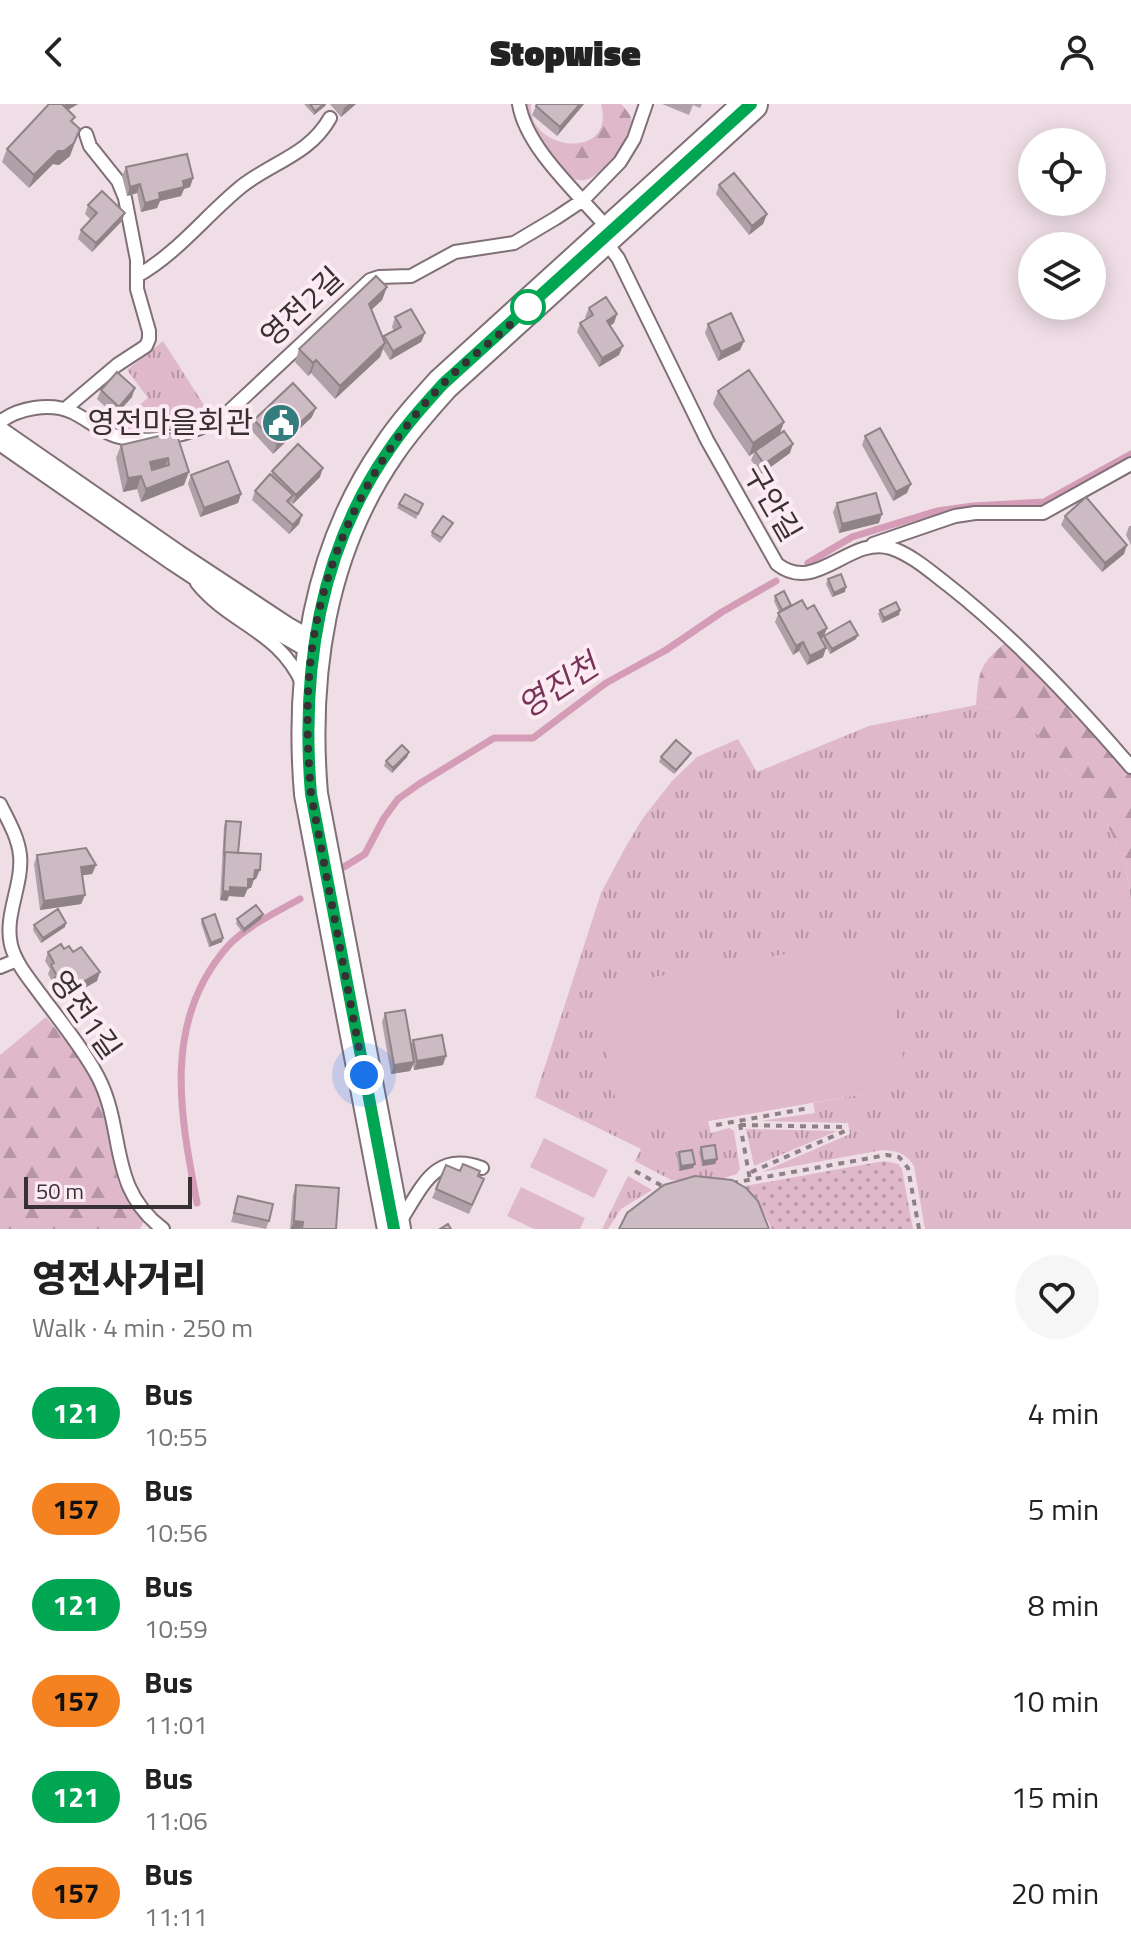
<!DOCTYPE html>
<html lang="en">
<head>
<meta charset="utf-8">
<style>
  :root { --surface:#fff; --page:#f6f6f6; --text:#222; --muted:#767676 }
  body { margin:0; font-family:"Titillium Web","Noto Sans KR",sans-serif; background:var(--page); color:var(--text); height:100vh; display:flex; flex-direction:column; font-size:30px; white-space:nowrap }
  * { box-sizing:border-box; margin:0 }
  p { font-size:26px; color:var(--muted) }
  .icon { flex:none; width:44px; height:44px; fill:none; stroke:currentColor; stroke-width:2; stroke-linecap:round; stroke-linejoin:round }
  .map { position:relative; height:1125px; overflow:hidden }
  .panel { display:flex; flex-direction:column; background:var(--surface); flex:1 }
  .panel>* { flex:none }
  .badge { padding:0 16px; border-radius:26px; font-size:28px; line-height:52px }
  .fabs { position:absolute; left:1018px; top:24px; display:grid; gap:16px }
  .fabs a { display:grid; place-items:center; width:88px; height:88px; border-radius:50%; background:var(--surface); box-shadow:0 4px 20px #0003; font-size:40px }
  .scale { position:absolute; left:24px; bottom:20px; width:168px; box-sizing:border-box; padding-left:8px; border:4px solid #383134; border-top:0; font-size:22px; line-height:28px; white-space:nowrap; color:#383134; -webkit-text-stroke:6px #fdebf3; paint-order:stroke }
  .you { position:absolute; width:40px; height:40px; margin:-20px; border:6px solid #fff; border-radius:50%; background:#1a73e8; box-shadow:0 0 0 12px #1a73e833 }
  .map>.badge { position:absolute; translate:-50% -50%; box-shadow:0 0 0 4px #fff }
  .round { display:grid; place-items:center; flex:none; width:84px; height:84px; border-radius:42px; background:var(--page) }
  .head { display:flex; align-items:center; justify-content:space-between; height:136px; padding:0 32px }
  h1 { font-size:38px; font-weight:800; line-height:60px }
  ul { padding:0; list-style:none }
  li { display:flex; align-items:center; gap:24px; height:96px; padding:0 32px }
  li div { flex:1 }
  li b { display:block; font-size:30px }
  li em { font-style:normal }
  li .badge { min-width:88px; font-weight:700; text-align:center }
  header { display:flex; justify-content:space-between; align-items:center; height:104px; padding:0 32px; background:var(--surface); font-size:36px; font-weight:800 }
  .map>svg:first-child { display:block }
  .grass { fill:url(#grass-tufts) }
  .forest { fill:url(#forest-firs) }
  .garden { fill:url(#garden-dots) }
  .pitch { fill:#dfb8ca }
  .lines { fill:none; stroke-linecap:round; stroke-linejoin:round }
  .stream { stroke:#d49cb6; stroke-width:7 }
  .service-casing { stroke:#7f6f76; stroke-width:16 }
  .minor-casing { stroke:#7f6f76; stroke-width:30 }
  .tertiary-casing { stroke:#7f6f76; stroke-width:36 }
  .path { stroke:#8d8186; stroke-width:4; stroke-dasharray:6 6; stroke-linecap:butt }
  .service { stroke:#fff; stroke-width:12 }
  .minor { stroke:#fff; stroke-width:26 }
  .tertiary { stroke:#fff; stroke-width:32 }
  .wall { fill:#afa1a7 }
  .shaded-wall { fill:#8f8388 }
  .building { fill:#ccbbc2; stroke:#8f8388; stroke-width:2; fill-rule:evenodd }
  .line-casing { stroke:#fff; stroke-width:18 }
  .line { stroke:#00a651; stroke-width:12 }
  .walk { stroke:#383134; stroke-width:8; stroke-dasharray:0 14.4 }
  .stop-dot { fill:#fff; stroke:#00a651; stroke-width:4 }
  .labels { text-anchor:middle; stroke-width:8; stroke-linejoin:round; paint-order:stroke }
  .street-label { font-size:30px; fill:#383134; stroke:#fdebf3 }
  .poi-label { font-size:30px; fill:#383134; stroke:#fdebf3; text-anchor:end }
  .water-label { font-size:32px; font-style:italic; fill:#783458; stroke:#fdebf3 }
</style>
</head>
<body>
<header><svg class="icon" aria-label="back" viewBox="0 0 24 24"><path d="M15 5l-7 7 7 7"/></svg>Stopwise<svg class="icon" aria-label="person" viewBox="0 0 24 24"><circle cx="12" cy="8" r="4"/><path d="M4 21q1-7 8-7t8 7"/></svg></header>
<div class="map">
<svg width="1131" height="1125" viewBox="0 0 1131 1125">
  <defs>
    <pattern id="grass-tufts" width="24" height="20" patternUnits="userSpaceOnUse" patternTransform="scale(2)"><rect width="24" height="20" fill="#dfb8ca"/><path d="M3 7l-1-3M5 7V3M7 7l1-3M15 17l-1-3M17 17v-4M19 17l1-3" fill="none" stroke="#b696a5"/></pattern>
    <pattern id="forest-firs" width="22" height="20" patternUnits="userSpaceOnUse" patternTransform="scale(2)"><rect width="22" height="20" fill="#dfb8ca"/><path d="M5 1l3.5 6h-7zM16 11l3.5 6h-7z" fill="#b696a5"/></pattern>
    <pattern id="garden-dots" width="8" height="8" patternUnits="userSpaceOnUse" patternTransform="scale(2)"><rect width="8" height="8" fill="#dfb8ca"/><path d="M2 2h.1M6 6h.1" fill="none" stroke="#b696a5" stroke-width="1.8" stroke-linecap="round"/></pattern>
  </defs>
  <rect width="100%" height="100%" fill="#f0dee6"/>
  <path class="grass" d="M163 237 211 312C177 327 146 334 110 324L148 294 127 266Z
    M976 601 1004 607 1032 624 1102 709 1125 758 1131 796V1125H925L914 1062C906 1049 897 1047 882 1046L762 1068 850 1030 848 1019 761 1017 815 1009 813 999 908 982 622 1032 708 1017 711 1029 729 1024 734 1027 740 1065 737 1070 717 1076H671L635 1057 641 1045 535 993 601 789 625 744 643 714 672 677 697 653 738 635 757 668 869 622Z
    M746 1025 837 1027 754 1062Z
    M628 1072 652 1086 621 1105 608 1125H602Z"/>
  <path class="forest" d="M524 0H531C526 47 617 58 601 0H621C627 7 633 12 632 23 629 38 601 73 585 76 583 77 574 75 572 75L536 29Z
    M1005 539 1120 656 1131 671V796L1125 758 1102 709 1032 624 1004 607 976 601C979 567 979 561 1005 539Z
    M46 913 69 941 97 984 118 1078 134 1107 144 1117 140 1125H0V951Z"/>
  <path class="garden" d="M884 1057 898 1060 902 1065 913 1125H772L758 1098 739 1083Z"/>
  <path class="pitch" d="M882 833 908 982 622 1032 596 883Z
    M544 1034 608 1066 594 1094 530 1063Z
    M521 1083 585 1114 580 1125H534L507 1112Z"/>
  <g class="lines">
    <path class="stream" d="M808 459 852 433 937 407 973 402 1044 398 1131 350
      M344 763 365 750 384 714 398 695 419 680 494 634H533L606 579 666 546 722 508 776 477
      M197 1099C180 1009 162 917 228 842 244 824 278 807 300 795"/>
    <g class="service-casing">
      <path id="service" d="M519 0C526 45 581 92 609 126
        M604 136 618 154 707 336 777 460C816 491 850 431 891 444 912 451 931 468 948 481 1013 532 1077 600 1131 663
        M137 172C178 149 206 111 242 82 273 58 310 50 330 14
        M65 305 117 261 146 242 149 235V227L137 185V156L125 94 118 77 90 42 86 30
        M0 318C18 304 50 298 72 308 87 315 100 327 116 332 150 342 195 330 224 312L370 176 379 173 411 172 455 148 514 139 556 114 583 96 620 58 634 35 646 0
        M873 440 955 412 975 409H1043L1131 360
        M197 479C231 521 279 526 303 581
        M0 700C8 716 18 733 20 751 23 781 4 811 11 841 15 857 26 871 35 883 56 912 81 941 98 973 126 1027 107 1083 163 1125
        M0 863 17 856
        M399 1119C422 1084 434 1046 482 1064"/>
    </g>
    <g class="minor-casing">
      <path id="minor" d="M0 332 176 454 285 526 313 542"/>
    </g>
    <g class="tertiary-casing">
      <path id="tertiary" d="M394 1125 311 690C301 570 319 447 389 346 405 322 424 301 443 280L751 0"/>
    </g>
    <path class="path" d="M740 1020 750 1076
      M716 1021 809 1004
      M740 1021 843 1023 845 1027 749 1069
      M635 1067 666 1084
      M732 1079 887 1051 899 1053 908 1064 919 1125"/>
    <use href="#service" class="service"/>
    <use href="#minor" class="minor"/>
    <use href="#tertiary" class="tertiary"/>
  </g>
  <path class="wall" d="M49 0H78L68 6 73 19 70 52 59 61 53 60 29 84 2 58 7 45Z
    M304 0H326L325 2 314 11Z
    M330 0H356L341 13Z
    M584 0 557 32 532 11 536 2Z
    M662 0H702L700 4 693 1 689 11Z
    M126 63 193 74 190 83 184 85 181 92 160 97 157 104 141 108 137 89 127 92 122 72Z
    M719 81 767 110 763 120 749 131 716 90Z
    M88 101 125 109 121 118 92 148 78 135 81 126 91 116 85 110Z
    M387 183 382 196 371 206 383 235 384 232 394 227 392 223 395 213 425 229 421 238 390 256 383 245 380 253 335 295 311 269 308 272 295 258 299 245Z
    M589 204 617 210 614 219 610 222 619 251 599 263 577 228 580 219 587 215 585 213Z
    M708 220 744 237 740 246 718 257 705 229Z
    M101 286 132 293 115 312 97 295Z
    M718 287 784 318 780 329 790 349 761 370 751 356 754 349 749 352 713 300Z
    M312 313 273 350 250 325 254 316Z
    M176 328 184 381 141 398 137 385 123 388 116 354 121 341Z
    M865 332 907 389 893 397 862 341Z
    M272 367 320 373 293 400 290 398V400L302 411 299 420 289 430 252 396 255 387 271 371Z
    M191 371 241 390 238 399 200 413 188 380Z
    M837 399 879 419 839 429 833 408Z
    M399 400H423L416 415 397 404Z
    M1065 412 1124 450 1102 468 1061 421Z
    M1129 422H1131V441L1126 431Z
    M451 423 440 439 431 432 432 428Z
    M828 475 845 488 832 493 826 480Z
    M775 492 791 501 807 505 827 524 823 534 821 535 826 544 823 553 807 561 799 547 793 551 775 518 779 508 774 497Z
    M880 506H900L899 511 882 519 878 510Z
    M824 532 856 535 830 550 823 536Z
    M409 648 407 653 392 669 384 662 386 657Z
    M661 653H689L674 670 659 658Z
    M226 717 238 749 256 775H254L251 784H248L244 793 229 792 227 797 220 796 224 722Z
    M37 751 96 761 92 770 82 771 85 791 81 800 40 806 34 760Z
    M263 810 261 815 243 829 236 820 237 815Z
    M202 815 223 834 222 838 209 843 201 819Z
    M34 821 65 823 41 839 33 826Z
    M64 845 73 848 97 877 60 898 51 883 53 879 48 870 50 865 45 857 48 848Z
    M385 909 411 942 413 936 443 961 414 966 413 961 410 967 391 970 382 918Z
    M701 1043 717 1055 715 1060 702 1062 699 1048Z
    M679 1048 693 1064 679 1067 677 1052Z
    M460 1067 484 1075 469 1110 432 1094 436 1085Z
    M296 1081 336 1125H290L293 1091Z
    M238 1092 269 1117 266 1125 231 1118Z"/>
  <path class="shaded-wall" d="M65 0H78L61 10Z
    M324 0H326L325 2 314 11 315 7Z
    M349 0H356L341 13 344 4Z
    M580 0H584L557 32 560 23Z
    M80 25 70 52 59 61 53 60 29 84 34 71Z
    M193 74 190 83 184 85 181 92 160 97 157 104 141 108 145 99 159 89 183 77Z
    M140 80 137 89 127 92 130 83Z
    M125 109 121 118 92 148 96 139Z
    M767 110 763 120 749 131 752 122Z
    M387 183 382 196 364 213 369 200Z
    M617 210 614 219 604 226 607 217Z
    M425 229 421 238 390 256 393 247Z
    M744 237 740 246 718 257 721 248Z
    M385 239 380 253 335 295 340 282Z
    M623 242 619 251 599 263 602 254Z
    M316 256 311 269 308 272 313 259Z
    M135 284 132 293 115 312 119 303Z
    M316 304 312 313 273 350 277 340Z
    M784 318 779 331 749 352 753 339Z
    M793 340 790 349 761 370 764 360Z
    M168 354 163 368 145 372 150 358Z
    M323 364 320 373 293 400 296 391Z
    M189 368 184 381 141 398 146 385Z
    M141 372 137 385 123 388 128 374Z
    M911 380 907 389 893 397 896 388Z
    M241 390 238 399 200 413 204 404Z
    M882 410 879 419 839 429 842 420Z
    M302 411 299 420 289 430 293 421Z
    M1127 441 1124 450 1102 468 1105 459Z
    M846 483 845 488 832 493 834 489Z
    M900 506 899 511 882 519 884 514Z
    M827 524 823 534 815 538 818 529Z
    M858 531 856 535 830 550 832 545Z
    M803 538 799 547 793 551 796 542Z
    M826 544 823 553 807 561 810 552Z
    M409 648 407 653 392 669 393 664Z
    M691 649 689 653 674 670 676 666Z
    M96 761 92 770 77 772 81 763Z
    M255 766H260L256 775H254L251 784H248L244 793 229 792 227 797 220 796 223 787 230 783 248 775Z
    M85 791 81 800 40 806 44 797Z
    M263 810 261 815 243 829 244 825Z
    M66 819 65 823 41 839 43 834Z
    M223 834 222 838 209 843 211 839Z
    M100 868 97 877 60 898 64 889Z
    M446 952 443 961 414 966 417 957Z
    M414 958 410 967 391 970 394 961Z
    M717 1055 715 1060 702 1062 703 1057Z
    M695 1060 693 1064 679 1067 681 1062Z
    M294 1117 303 1118 300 1125H291Z"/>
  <path class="building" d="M49 0H62L75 13 71 17 80 25 74 39 64 47H58L34 71 7 45Z
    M310 0H324L315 7Z
    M537 0H580L560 23 536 2Z
    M187 50 193 74 183 77 184 83 159 89 160 95 145 99 140 80 130 83 126 63Z
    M734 69 767 110 752 122 719 81Z
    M102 87 125 109 96 139 81 126 97 109 88 101Z
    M376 172 387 183 369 200 385 239 340 282 316 256 313 259 299 245Z
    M606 193 617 210 607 217 623 242 602 254 580 219 593 211 589 204Z
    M411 205 425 229 393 247 384 232 401 223 395 213Z
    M731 209 744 237 721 248 708 220Z
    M749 266 784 318 753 339 718 287Z
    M117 268 135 284 119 303 101 286Z
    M293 279 316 304 277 340 254 316Z
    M880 324 911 380 896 388 865 332Z
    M784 327 793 340 764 360 755 347Z
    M176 328 189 368 146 385 141 372 128 374 121 341ZM168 354 169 361 152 366 150 358Z
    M298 340 323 364 296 391 272 367Z
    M228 357 241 390 204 404 191 371Z
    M270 370 293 391 287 397 302 411 293 421 255 387Z
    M876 389 882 410 842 420 837 399Z
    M405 390 423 400 418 410 399 400Z
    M1086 393 1127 441 1105 459 1065 412Z
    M443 412 453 419 442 434 432 428Z
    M841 470 846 483 834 489 828 475Z
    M784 487 791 501 782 506 775 492Z
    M802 496 807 505 814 501 827 524 818 529 826 544 810 552 803 538 796 542 778 509Z
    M896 498 900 506 884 514 880 506Z
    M850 517 858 531 832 545 824 532Z
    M676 636 691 649 676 666 661 653Z
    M402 641 409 648 393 664 386 657Z
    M226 717 241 718 238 749 225 748V750H224Z
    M86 744 96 761 81 763 85 791 44 797 37 751Z
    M225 748 261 750 260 766H255L254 775H248V784L230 783V788L223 787Z
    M256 801 263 810 244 825 237 815Z
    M58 805 66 819 43 834 34 821Z
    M215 810 223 834 211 839 202 815Z
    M61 840 64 845 69 842 73 848 81 843 100 868 64 889 55 874 57 872 51 861 54 859 48 848Z
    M405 906 414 958 394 961 385 909Z
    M442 931 446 952 417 957 413 936Z
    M715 1041 717 1055 703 1057 701 1043Z
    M692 1046 695 1060 681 1062 679 1048Z
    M463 1060 480 1067 478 1072 484 1075 472 1101 436 1085 446 1061 460 1067Z
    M695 1072 732 1076 746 1084 758 1097 769 1125H619L627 1109 664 1081Z
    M296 1081 339 1084 336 1125H302L303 1118 294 1117Z
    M238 1092 273 1100 269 1117 234 1109Z
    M448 1120 451 1125H440Z"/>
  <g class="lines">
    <g class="line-casing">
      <path id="line" d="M394 1125 311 690C301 569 318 448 389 346 405 322 424 301 443 280L751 0"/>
    </g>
    <use href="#line" class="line"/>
    <path class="walk" d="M364 971 311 690C308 652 306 613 309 574 316 467 367 358 442 281 469 253 502 231 528 203"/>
  </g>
  <defs>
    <g id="civic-disc" transform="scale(2)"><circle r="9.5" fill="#347d7f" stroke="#fdebf3"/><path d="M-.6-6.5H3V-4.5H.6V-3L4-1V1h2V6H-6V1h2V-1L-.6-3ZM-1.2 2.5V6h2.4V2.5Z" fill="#fff"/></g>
  </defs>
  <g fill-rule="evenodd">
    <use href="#civic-disc" x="281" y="319"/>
  </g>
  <circle class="stop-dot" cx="528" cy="203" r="16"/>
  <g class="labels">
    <g class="street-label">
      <text transform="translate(302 203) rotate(-43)" y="10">영전2길</text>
      <text transform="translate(772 399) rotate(60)" y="10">구안길</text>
      <text transform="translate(85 911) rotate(55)" y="10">영전1길</text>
    </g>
    <g class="poi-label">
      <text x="253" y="329">영전마을회관</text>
    </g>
    <g class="water-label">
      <text transform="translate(558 582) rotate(-33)" y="11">영진천</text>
    </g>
  </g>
</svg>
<div class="fabs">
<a><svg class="icon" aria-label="locate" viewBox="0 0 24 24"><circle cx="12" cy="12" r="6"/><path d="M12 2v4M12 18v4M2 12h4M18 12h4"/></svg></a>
<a><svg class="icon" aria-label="layers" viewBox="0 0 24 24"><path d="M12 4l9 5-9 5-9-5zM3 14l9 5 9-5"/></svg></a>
</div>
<div class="scale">50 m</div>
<div class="you" style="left:364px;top:971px"></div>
</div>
<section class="panel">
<div class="head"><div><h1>영전사거리</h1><p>Walk · 4 min · 250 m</p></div><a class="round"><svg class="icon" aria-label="heart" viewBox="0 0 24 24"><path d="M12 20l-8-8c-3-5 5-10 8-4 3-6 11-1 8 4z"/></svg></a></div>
<ul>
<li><span class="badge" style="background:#00a651;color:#fff">121</span><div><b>Bus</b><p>10:55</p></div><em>4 min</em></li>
<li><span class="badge" style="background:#f58220;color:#111">157</span><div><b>Bus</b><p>10:56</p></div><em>5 min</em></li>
<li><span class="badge" style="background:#00a651;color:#fff">121</span><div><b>Bus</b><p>10:59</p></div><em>8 min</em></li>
<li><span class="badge" style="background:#f58220;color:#111">157</span><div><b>Bus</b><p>11:01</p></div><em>10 min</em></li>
<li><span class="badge" style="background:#00a651;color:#fff">121</span><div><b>Bus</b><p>11:06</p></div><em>15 min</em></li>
<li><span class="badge" style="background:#f58220;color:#111">157</span><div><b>Bus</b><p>11:11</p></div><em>20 min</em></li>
</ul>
</section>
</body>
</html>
